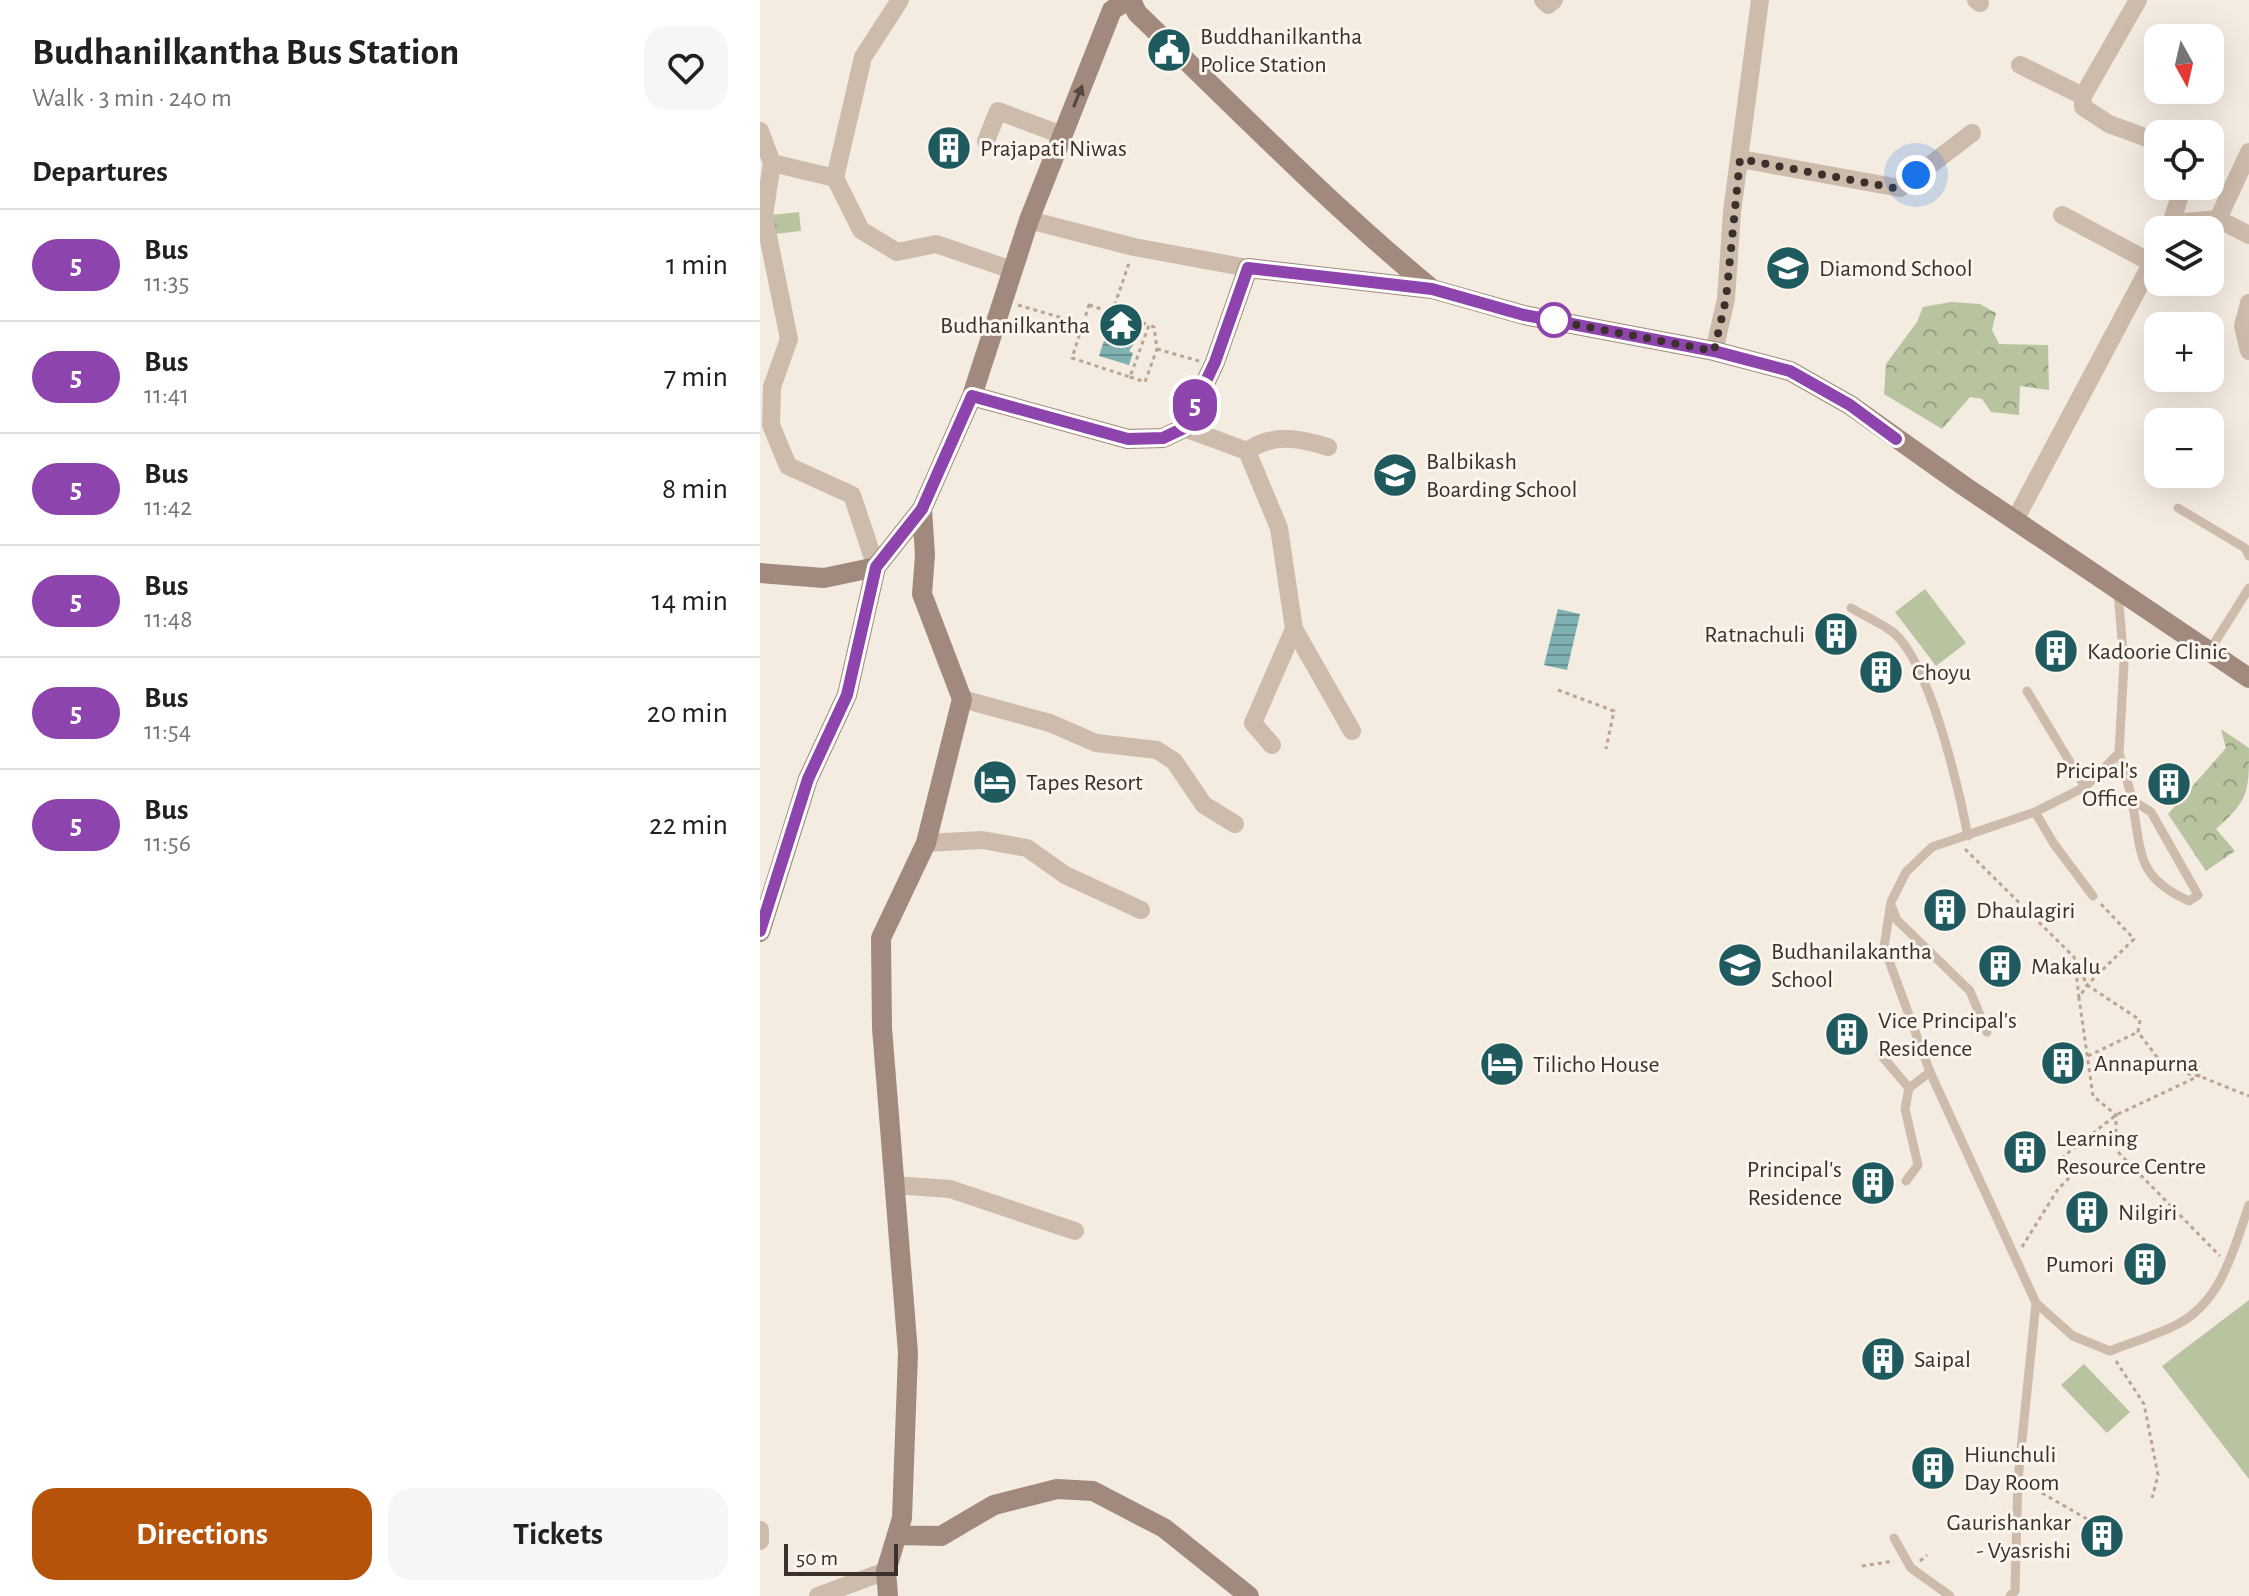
<!DOCTYPE html>
<html lang="en">
<head>
<meta charset="utf-8">
<style>
  :root { --surface:#fff; --page:#f6f6f6; --text:#202124; --muted:#757577; --line:#e0e0e0; --accent:#b45309 }
  body { margin:0; font-family:"Alegreya Sans",sans-serif; background:var(--page); color:var(--text); height:100vh; display:flex; flex-direction:column; font-size:30px; white-space:nowrap }
  * { box-sizing:border-box; margin:0 }
  p { font-size:26px; color:var(--muted) }
  .icon { flex:none; width:44px; height:44px; fill:none; stroke:currentColor; stroke-width:2; stroke-linecap:round; stroke-linejoin:round }
  .map { position:relative; flex:1; overflow:hidden }
  .sheet { display:flex; flex-direction:column; background:var(--surface); width:760px }
  .sheet>* { flex:none }
  .badge { padding:0 16px; border-radius:26px; font-size:28px; line-height:52px }
  .needle { width:52px; rotate:172deg }
  .tools { position:absolute; left:1384px; top:24px; display:grid; gap:16px }
  .tools a { display:grid; place-items:center; width:80px; height:80px; border-radius:16px; background:var(--surface); box-shadow:0 8px 32px #0002; font-size:40px }
  .scale { position:absolute; left:24px; bottom:20px; width:114px; box-sizing:border-box; padding-left:8px; border:4px solid #3b302b; border-top:0; font-size:22px; line-height:28px; white-space:nowrap; color:#3b302b; -webkit-text-stroke:6px #fbf5ee; paint-order:stroke }
  .you { position:absolute; width:40px; height:40px; margin:-20px; border:6px solid #fff; border-radius:50%; background:#1a73e8; box-shadow:0 0 0 12px #1a73e833 }
  .map>.badge { position:absolute; translate:-50% -50%; box-shadow:0 0 0 4px #fff }
  h2 { padding:0 32px; font-size:30px; line-height:72px }
  .round { display:grid; place-items:center; flex:none; width:84px; height:84px; border-radius:24px; background:var(--page) }
  .headline { display:flex; align-items:center; justify-content:space-between; height:136px; padding:0 32px }
  h1 { font-size:38px; font-weight:700; line-height:60px }
  .primary-button { display:flex; gap:16px; margin-top:auto; padding:16px 32px }
  .primary-button a { flex:1; height:92px; border-radius:24px; background:var(--accent); color:#fff; font-size:32px; font-weight:700; line-height:92px; text-align:center }
  .primary-button a+a { background:var(--page); color:var(--text) }
  ul { padding:0; list-style:none }
  li { display:flex; align-items:center; gap:24px; height:112px; padding:0 32px; border-top:2px solid var(--line) }
  li div { flex:1 }
  li b { display:block; font-size:30px }
  li em { font-style:normal }
  li .badge { min-width:88px; font-weight:700; text-align:center }
  main { display:flex; flex:1; min-height:0 }
  .map>svg:first-child { display:block }
  .grass { fill:#b8c4a0 }
  .forest { fill:url(#forest-crowns) }
  .water { fill:url(#water-rules) }
  .lines { fill:none; stroke-linecap:round; stroke-linejoin:round }
  .path { stroke:#b9a596; stroke-width:3; stroke-dasharray:4 4; stroke-linecap:butt }
  .lane { stroke:#cdbbac; stroke-width:9 }
  .street { stroke:#cdbbac; stroke-width:18 }
  .secondary { stroke:#a18a7d; stroke-width:20 }
  .oneway { fill:#544640 }
  .line-casing { stroke:#fff; stroke-width:18 }
  .line { stroke:#8e44ad; stroke-width:12 }
  .walk { stroke:#3b302b; stroke-width:8; stroke-dasharray:0 14.4 }
  .stop-dot { fill:#fff; stroke:#8e44ad; stroke-width:4 }
  .labels { text-anchor:middle; stroke-width:6; stroke-linejoin:round; paint-order:stroke }
  .poi-label { font-size:24px; fill:#3b302b; stroke:#fbf5ee; text-anchor:start }
</style>
</head>
<body>
<main>
<section class="sheet">
<div class="headline"><div><h1>Budhanilkantha Bus Station</h1><p>Walk · 3 min · 240 m</p></div><a class="round"><svg class="icon" aria-label="heart" viewBox="0 0 24 24"><path d="M12 20l-8-8c-3-5 5-10 8-4 3-6 11-1 8 4z"/></svg></a></div>
<h2>Departures</h2>
<ul>
<li><span class="badge" style="background:#8e44ad;color:#fff">5</span><div><b>Bus</b><p>11:35</p></div><em>1 min</em></li>
<li><span class="badge" style="background:#8e44ad;color:#fff">5</span><div><b>Bus</b><p>11:41</p></div><em>7 min</em></li>
<li><span class="badge" style="background:#8e44ad;color:#fff">5</span><div><b>Bus</b><p>11:42</p></div><em>8 min</em></li>
<li><span class="badge" style="background:#8e44ad;color:#fff">5</span><div><b>Bus</b><p>11:48</p></div><em>14 min</em></li>
<li><span class="badge" style="background:#8e44ad;color:#fff">5</span><div><b>Bus</b><p>11:54</p></div><em>20 min</em></li>
<li><span class="badge" style="background:#8e44ad;color:#fff">5</span><div><b>Bus</b><p>11:56</p></div><em>22 min</em></li>
</ul>
<div class="primary-button"><a>Directions</a><a>Tickets</a></div>
</section>
<div class="map">
<svg width="1489" height="1596" viewBox="0 0 1489 1596">
  <defs>
    <pattern id="forest-crowns" width="20" height="18" patternUnits="userSpaceOnUse" patternTransform="scale(2)"><rect width="20" height="18" fill="#b8c4a0"/><path d="M2 6a3 3 0 1 1 6 0M12 15a3 3 0 1 1 6 0" fill="none" stroke="#97a083"/></pattern>
    <pattern id="water-rules" width="6" height="5" patternUnits="userSpaceOnUse" patternTransform="scale(2)"><rect width="6" height="5" fill="#7fb0b2"/><path d="M0 2.5h6" fill="none" stroke="#699091"/></pattern>
  </defs>
  <rect width="100%" height="100%" fill="#f4ebe1"/>
  <path class="grass" d="M1165 589 1206 643 1176 666 1135 612Z
    M1489 1300V1479L1402 1366Z
    M1324 1364 1370 1412 1347 1433 1301 1385Z"/>
  <path class="forest" d="M39 212 41 231 14 234 11 215Z
    M1191 302 1220 304 1236 313 1232 330 1239 344 1288 345 1289 390 1260 386 1259 415 1231 412 1222 399 1210 397 1182 429 1124 394 1126 364 1157 322 1163 307Z
    M1461 729 1489 748C1489 792 1489 800 1456 829L1475 851 1446 871 1408 814 1466 748Z"/>
  <path class="water" d="M350 322 381 333 369 351 373 353 369 365 339 356Z
    M798 609 820 614 807 670 784 665Z"/>
  <g class="lines">
    <path class="path" d="M258 305 323 324
      M329 305 389 325 370 377 312 358Z
      M352 313 369 263
      M397 349 439 361
      M370 377 385 382 397 349 394 327 389 325
      M798 690 854 711 846 749
      M1205 849 1314 957 1327 985 1380 1020 1378 1032 1406 1069 1439 1076 1489 1096
      M1341 904 1374 939 1327 985 1319 998 1333 1096 1356 1115V1150L1460 1256
      M1315 962 1319 998
      M1328 1056 1378 1032
      M1262 1247 1298 1189 1311 1176 1304 1156 1356 1115 1439 1076 1438 1061
      M1356 1361 1384 1404 1398 1475 1392 1498
      M1268 1485 1327 1519
      M1160 1561 1167 1555
      M1102 1566 1134 1561"/>
    <path class="lane" d="M1418 508 1485 548 1489 556
      M1358 592 1364 663 1359 753 1325 787 1275 812 1172 847 1146 872 1131 902 1124 947 1170 1072 1276 1303 1313 1336 1350 1351C1372 1342 1397 1335 1418 1324 1462 1301 1474 1248 1489 1205
      M1091 608C1104 616 1122 623 1134 633 1170 664 1199 789 1208 836
      M1450 650 1489 588
      M1267 691 1325 787
      M1359 753C1364 769 1369 785 1372 801 1382 852 1375 877 1429 901L1438 895 1391 812 1372 800
      M1275 812 1294 844 1333 896
      M1132 907 1137 920 1210 991 1227 1032
      M1121 1055 1149 1088
      M1146 1181 1158 1165 1145 1109 1149 1088 1170 1072
      M1134 1538 1151 1568 1190 1596
      M1250 1596 1255 1591 1258 1479 1276 1303"/>
    <path class="street" d="M140 0 103 57 75 178 101 230 137 252 176 244 252 270
      M783 0 788 5 794 0
      M1216 0 1220 3
      M1378 0 1323 96V107L1349 124 1398 142
      M1260 65 1323 96
      M0 131 12 163 4 216 29 339 12 387 11 425 28 466 92 495 116 567
      M226 141 238 111 302 135
      M980 159 1140 188 1212 133
      M12 163 75 178
      M1302 215 1392 263
      M1458 219 1489 152
      M269 220 374 247 488 268
      M1412 223 1458 219 1489 235
      M1409 230 1423 186
      M1489 303 1483 326 1489 351
      M954 351 966 299 972 212 1000 0
      M424 428 487 451 519 528 534 629 592 731
      M487 451C513 433 539 438 568 447
      M1255 520 1398 251
      M202 699 290 723 336 743 397 750 414 761 444 805 475 824
      M512 745 493 723 534 629
      M166 843 222 840 267 848 305 875 381 910
      M134 1185 190 1189 315 1231
      M0 1530V1541
      M58 1596 126 1571"/>
    <path class="secondary" d="M371 0 377 13C474 106 568 203 672 289
      M212 396 368 439 403 438 424 428 455 362 488 268 672 289 764 315 954 351 1030 371 1090 405 1204 486 1489 678
      M0 573 64 578 116 567
      M0 932 48 779 87 695 116 567 162 509
      M139 1535 181 1536 234 1505 297 1489 333 1491 404 1528 489 1596
      M128 1596 126 1571 142 1518 148 1353 122 1028 121 938 166 843 202 699 162 594 165 555 162 509 212 396 269 220 352 10 369 0"/>
  </g>
  <defs><path id="oneway-solid" d="M-6-.8H1V-3.2L6.5 0L1 3.2V.8H-6Z" transform="scale(2)"/></defs>
  <use class="oneway" href="#oneway-solid" transform="translate(318 96) rotate(-68)"/>
  <g class="lines">
    <g class="line-casing">
      <path id="line" d="M0 931 48 779 87 695 116 567 162 509 212 396 368 439 403 438 424 428 455 362 488 268 672 289 764 315 954 351 1030 371 1090 405 1136 439"/>
    </g>
    <use href="#line" class="line"/>
    <path class="walk" d="M794 320H791L954 351 966 299 980 159 1134 188H1143L1156 175"/>
  </g>
  <defs>
    <g id="civic-disc" transform="scale(2.3)"><circle r="9.5" fill="#1f5a5e" stroke="#fbf5ee"/><path d="M-.6-6.5H3V-4.5H.6V-3L4-1V1h2V6H-6V1h2V-1L-.6-3ZM-1.2 2.5V6h2.4V2.5Z" fill="#fff"/></g>
    <g id="building-disc" transform="scale(2.3)"><circle r="9.5" fill="#1f5a5e" stroke="#fbf5ee"/><path d="M-4-6H4V6H1V3H-1V6H-4ZM-2.5-4.3h1.7v1.8h-1.7ZM.8-4.3h1.7v1.8H.8ZM-2.5-1h1.7V.8h-1.7ZM.8-1h1.7V.8H.8Z" fill="#fff"/></g>
    <g id="school-disc" transform="scale(2.3)"><circle r="9.5" fill="#1f5a5e" stroke="#fbf5ee"/><path d="M0-5L7-2L0 1L-7-2ZM-4 1L0 2.5L4 1V4Q0 6-4 4Z" fill="#fff"/></g>
    <g id="temple-disc" transform="scale(2.3)"><circle r="9.5" fill="#1f5a5e" stroke="#fbf5ee"/><path d="M0-6L5-2H3V0L6.5 2.5H4V6H1.5V3h-3V6H-4V2.5H-6.5L-3 0V-2H-5Z" fill="#fff"/></g>
    <g id="hotel-disc" transform="scale(2.3)"><circle r="9.5" fill="#1f5a5e" stroke="#fbf5ee"/><path d="M-6-4.5h1.5V1H6V5H4.5V3h-9V5H-6ZM-4 0a1.8 1.8 0 1 1 3.6 0ZM.5 0V-2.5h3Q6-2.5 6 0Z" fill="#fff"/></g>
  </defs>
  <g fill-rule="evenodd">
    <use href="#civic-disc" x="409" y="50"/>
    <use href="#building-disc" x="189" y="148"/>
    <use href="#school-disc" x="1028" y="268"/>
    <use href="#temple-disc" x="361" y="325"/>
    <use href="#school-disc" x="635" y="475"/>
    <use href="#building-disc" x="1076" y="634"/>
    <use href="#building-disc" x="1296" y="651"/>
    <use href="#building-disc" x="1121" y="672"/>
    <use href="#hotel-disc" x="235" y="782"/>
    <use href="#building-disc" x="1409" y="784"/>
    <use href="#building-disc" x="1185" y="910"/>
    <use href="#school-disc" x="980" y="965"/>
    <use href="#building-disc" x="1240" y="966"/>
    <use href="#building-disc" x="1087" y="1034"/>
    <use href="#building-disc" x="1303" y="1063"/>
    <use href="#hotel-disc" x="742" y="1064"/>
    <use href="#building-disc" x="1265" y="1152"/>
    <use href="#building-disc" x="1113" y="1183"/>
    <use href="#building-disc" x="1327" y="1212"/>
    <use href="#building-disc" x="1385" y="1264"/>
    <use href="#building-disc" x="1123" y="1359"/>
    <use href="#building-disc" x="1173" y="1468"/>
    <use href="#building-disc" x="1342" y="1536"/>
  </g>
  <circle class="stop-dot" cx="794" cy="320" r="16"/>
  <g class="labels">
    <g class="poi-label">
      <text x="440" y="44">Buddhanilkantha<tspan x="440" dy="28">Police Station</tspan></text>
      <text x="220" y="156">Prajapati Niwas</text>
      <text x="1059" y="276">Diamond School</text>
      <text x="330" y="333" text-anchor="end">Budhanilkantha</text>
      <text x="666" y="469">Balbikash<tspan x="666" dy="28">Boarding School</tspan></text>
      <text x="1045" y="642" text-anchor="end">Ratnachuli</text>
      <text x="1327" y="659">Kadoorie Clinic</text>
      <text x="1152" y="680">Choyu</text>
      <text x="1378" y="778" text-anchor="end">Pricipal's<tspan x="1378" dy="28">Office</tspan></text>
      <text x="266" y="790">Tapes Resort</text>
      <text x="1216" y="918">Dhaulagiri</text>
      <text x="1011" y="959">Budhanilakantha<tspan x="1011" dy="28">School</tspan></text>
      <text x="1271" y="974">Makalu</text>
      <text x="1118" y="1028">Vice Principal's<tspan x="1118" dy="28">Residence</tspan></text>
      <text x="1334" y="1071">Annapurna</text>
      <text x="773" y="1072">Tilicho House</text>
      <text x="1296" y="1146">Learning<tspan x="1296" dy="28">Resource Centre</tspan></text>
      <text x="1082" y="1177" text-anchor="end">Principal's<tspan x="1082" dy="28">Residence</tspan></text>
      <text x="1358" y="1220">Nilgiri</text>
      <text x="1354" y="1272" text-anchor="end">Pumori</text>
      <text x="1154" y="1367">Saipal</text>
      <text x="1204" y="1462">Hiunchuli<tspan x="1204" dy="28">Day Room</tspan></text>
      <text x="1311" y="1530" text-anchor="end">Gaurishankar<tspan x="1311" dy="28">- Vyasrishi</tspan></text>
    </g>
  </g>
</svg>
<div class="tools">
<a><svg class="needle" viewBox="-14 -14 28 28"><path d="M0-13l5 13h-10z" fill="#e53935"/><path d="M0 13l5-13h-10z" fill="#757577"/></svg></a>
<a><svg class="icon" aria-label="locate" viewBox="0 0 24 24"><circle cx="12" cy="12" r="6"/><path d="M12 2v4M12 18v4M2 12h4M18 12h4"/></svg></a>
<a><svg class="icon" aria-label="layers" viewBox="0 0 24 24"><path d="M12 4l9 5-9 5-9-5zM3 14l9 5 9-5"/></svg></a>
<a>+</a>
<a>−</a>
</div>
<div class="scale">50 m</div>
<div class="you" style="left:1156px;top:175px"></div>
<b class="badge" style="left:435px;top:405px;background:#8e44ad;color:#fff">5</b>
</div>
</main>
</body>
</html>
